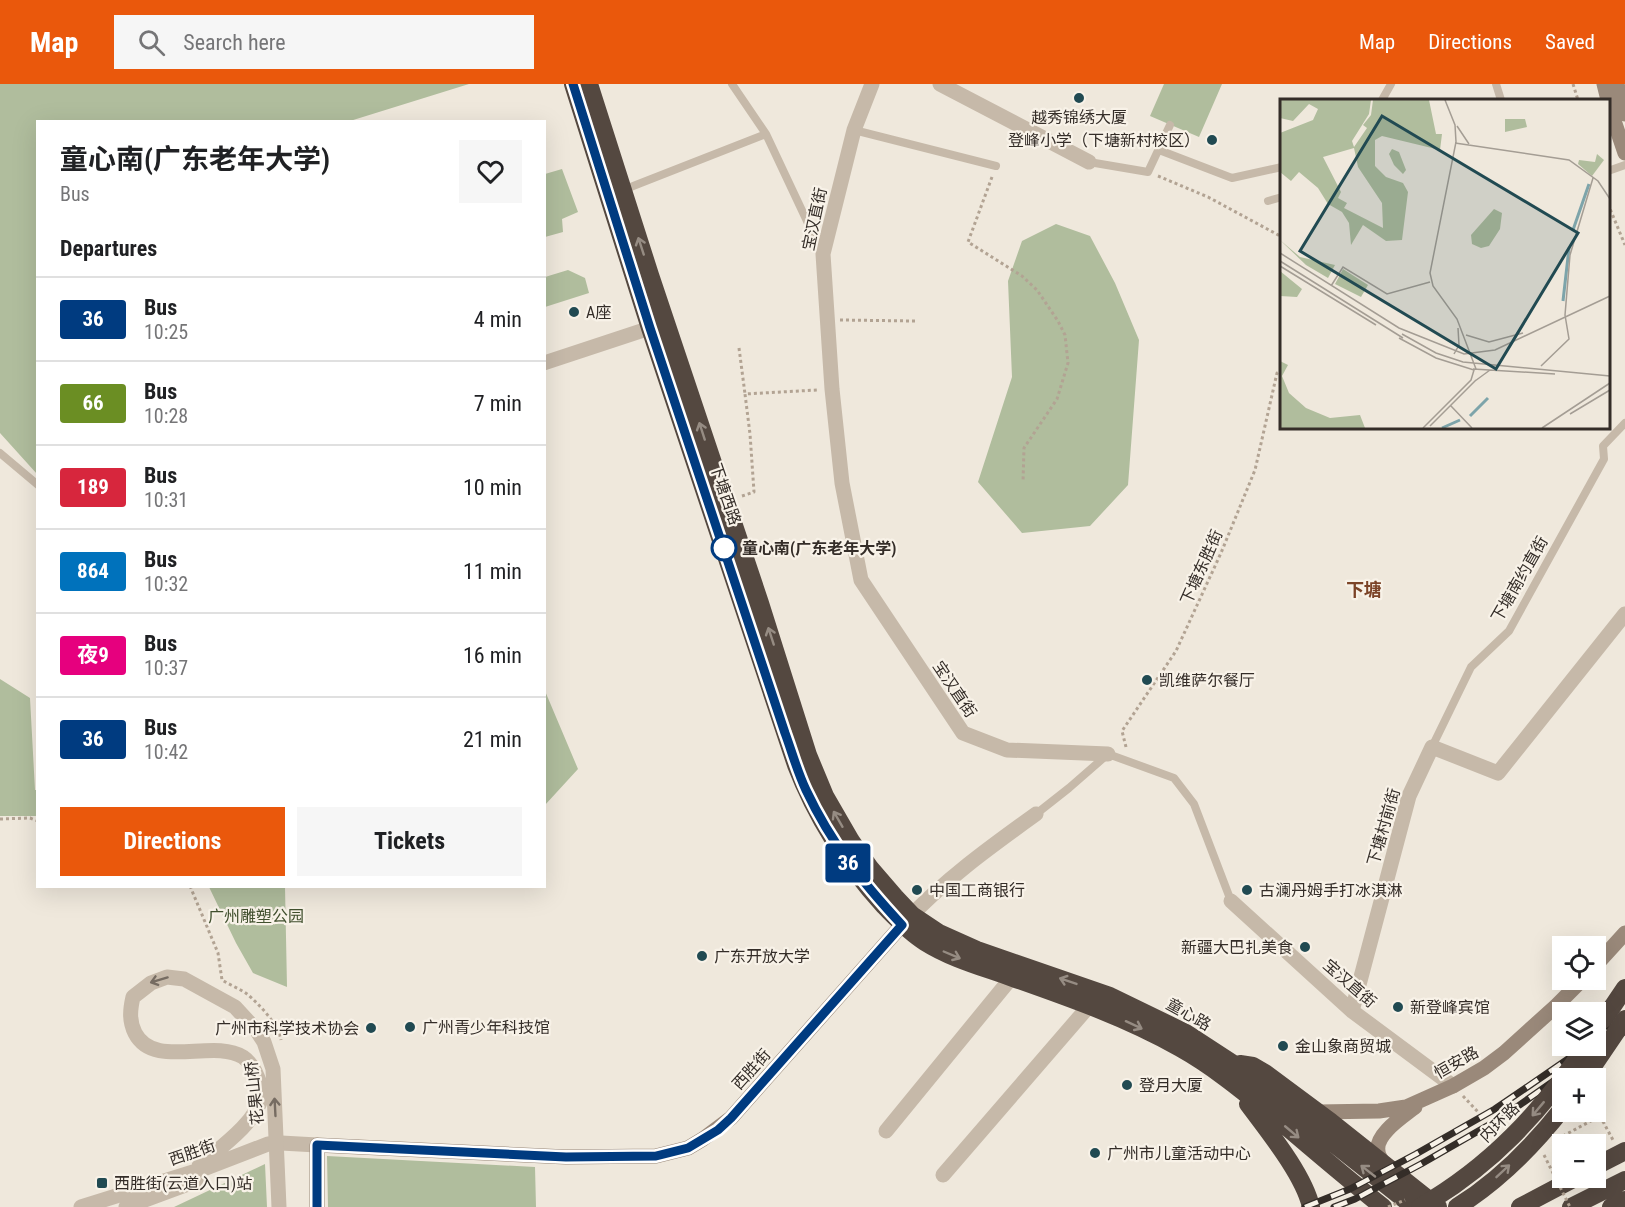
<!DOCTYPE html>
<html lang="en">
<head>
<meta charset="utf-8">
<style>
  :root { --surface:#fff; --page:#f6f6f6; --text:#202124; --muted:#757577; --line:#e0e0e0; --accent:#ea580c }
  body { margin:0; font-family:"Roboto Condensed","Noto Sans SC",sans-serif; background:var(--page); color:var(--text); height:100vh; display:flex; flex-direction:column; font-size:22px; white-space:nowrap }
  * { box-sizing:border-box; margin:0 }
  p { font-size:20px; color:var(--muted) }
  .icon { flex:none; width:33px; height:33px; fill:none; stroke:currentColor; stroke-width:2; stroke-linecap:round; stroke-linejoin:round }
  .map { position:relative; flex:1; overflow:hidden }
  .sheet { position:absolute; left:36px; top:36px; width:510px; height:768px; display:flex; flex-direction:column; background:var(--surface); border-radius:0px; box-shadow:0 6px 24px #0002 }
  .sheet>* { flex:none }
  .badge { padding:0 12px; border-radius:4px; font-size:21px; line-height:39px }
  .controls { position:absolute; left:1552px; top:852px; display:grid; gap:12px }
  .controls a { display:grid; place-items:center; width:54px; height:54px; border-radius:0px; background:var(--surface); box-shadow:0 6px 24px #0002; font-size:30px }
  .map>.badge { position:absolute; translate:-50% -50%; box-shadow:0 0 0 3px #fff }
  h2 { padding:0 24px; font-size:22px; line-height:54px }
  .round { display:grid; place-items:center; flex:none; width:63px; height:63px; border-radius:0px; background:var(--page) }
  .headline { display:flex; align-items:center; justify-content:space-between; height:102px; padding:0 24px }
  h1 { font-size:28px; font-weight:700; line-height:45px }
  .action { display:flex; gap:12px; margin-top:auto; padding:12px 24px }
  .action a { flex:1; height:69px; border-radius:0px; background:var(--accent); color:#fff; font-size:24px; font-weight:700; line-height:69px; text-align:center }
  .action a+a { background:var(--page); color:var(--text) }
  ul { padding:0; list-style:none }
  li { display:flex; align-items:center; gap:18px; height:84px; padding:0 24px; border-top:2px solid var(--line) }
  li div { flex:1 }
  li b { display:block; font-size:22px }
  li em { font-style:normal }
  li .badge { min-width:66px; font-weight:700; text-align:center }
  header { display:flex; align-items:center; gap:36px; box-sizing:border-box; height:84px; padding:0 30px; background:var(--accent); color:#fff }
  header strong { font-size:28px }
  nav { display:flex; gap:33px; margin-inline-start:auto; font-size:21px }
  .search { width:420px; height:54px; background:var(--page); display:flex; align-items:center; gap:15px; box-sizing:border-box; padding:0 21px; border-radius:0px; color:var(--muted); font-size:22px }
  .map>svg:first-child { display:block }
  .green { fill:#b0bd9d }
  .lines { fill:none; stroke-linecap:round; stroke-linejoin:round }
  .path { stroke:#b2a393; stroke-width:3; stroke-dasharray:3 3; stroke-linecap:butt }
  .lane { stroke:#c6b9a9; stroke-width:8 }
  .street { stroke:#c6b9a9; stroke-width:15 }
  .secondary { stroke:#9a897a; stroke-width:15 }
  .highway { stroke:#544840; stroke-width:18 }
  .rail-casing { stroke:#342d28; stroke-width:7 }
  .rail { stroke:#f8f2e8; stroke-width:4.5; stroke-dasharray:14; stroke-linecap:butt }
  .path-bridge { stroke:#b2a393; stroke-width:3; stroke-dasharray:3 3; stroke-linecap:butt }
  .street-bridge { stroke:#c6b9a9; stroke-width:15 }
  .highway-bridge { stroke:#544840; stroke-width:18 }
  .oneway { stroke:#968c83 }
  .oneway2 { stroke:#766c62 }
  .line-casing { stroke:#fff; stroke-width:14 }
  .line { stroke:#003b80; stroke-width:9 }
  .poi-dot { fill:#214a52; stroke:#f8f2e8; stroke-width:2 }
  .stop-dot { fill:#fff; stroke:#003b80; stroke-width:3 }
  .labels { text-anchor:middle; stroke-width:4.5; stroke-linejoin:round; paint-order:stroke }
  .poi-label { font-size:16px; fill:#342d28; stroke:#f8f2e8; text-anchor:start }
  .street-label { font-size:16px; fill:#342d28; stroke:#f8f2e8 }
  .stop-label { font-size:16px; font-weight:bold; fill:#342d28; stroke:#f8f2e8; text-anchor:start }
  .park-label { font-size:16px; fill:#41502e; stroke:#f8f2e8 }
  .neighbourhood-label { font-size:18px; font-weight:bold; fill:#7c4428; stroke:#f8f2e8 }
  .inset-river { fill:none; stroke:#7da4aa; stroke-width:3 }
  .inset-road { fill:none; stroke:#a49d94; stroke-width:1.5 }
  .view { fill:#214a52; fill-opacity:0.15; stroke:#214a52; stroke-width:3 }
  .inset-edge { fill:none; stroke:#342d28; stroke-width:3 }
</style>
</head>
<body>
<header>
<strong>Map</strong>
<div class="search"><svg class="icon" aria-label="search" viewBox="0 0 24 24"><circle cx="10" cy="10" r="6"/><path d="M15 15l6 6"/></svg>Search here</div>
<nav><a>Map</a><a>Directions</a><a>Saved</a></nav>
</header>
<div class="map">
<svg width="1625" height="1123" viewBox="0 0 1625 1123">
  <rect width="100%" height="100%" fill="#efe8dc"/>
  <path class="green" d="M0 0H469L350 37 38 38 37 390 0 349Z
    M1164 0H1222L1199 53 1150 32Z
    M562 85 578 128 562 135 563 148 545 153V90Z
    M1056 140 1090 152 1115 199 1139 256 1128 401 1090 442 1022 449 978 398 1012 293 1008 197 1022 157Z
    M568 186 585 194 589 209 545 223V193Z
    M0 595 30 614 35 706H37V732H0Z
    M545 607 578 685 545 721H544Z
    M209 803H285L287 903 253 889 236 859Z
    M327 1072 535 1083 536 1123H328Z
    M265 1080 267 1123H174Z"/>
  <g class="lines">
    <path class="path" d="M1573 0 1578 16
      M1158 92 1208 113 1282 153
      M992 93 968 158 1022 192 1037 206 1058 237 1065 251 1068 279 1057 315 1024 364 1023 398
      M1608 120 1625 161
      M840 236 915 237
      M739 264 745 310
      M742 412 754 408 750 350 745 310 817 306
      M1126 663 1122 647 1176 567 1221 469 1255 386 1277 289 1282 286
      M0 735 30 734 38 737
      M190 802 218 869 222 896C230 901 240 905 247 910 259 920 279 941 281 956
      M1463 1012 1478 1028
      M1563 1052 1600 1032 1613 1056"/>
    <path class="lane" d="M732 0 766 50 822 169
      M1496 0 1501 16
      M1382 16 1391 0
      M854 46 996 82
      M1159 66 1232 94 1282 83
      M1089 78 1148 88 1170 41
      M1608 87 1625 81
      M623 106 766 50
      M1268 117 1282 113
      M0 369 38 401
      M1432 663 1471 583 1509 547 1604 375 1603 362 1625 339
      M1036 730 1069 704 1108 670 1174 694 1194 720 1231 817"/>
    <path class="street" d="M872 0 854 46 823 170 832 305 842 399 861 496 963 649 1007 666 1108 670
      M940 0 1089 78
      M544 279 650 244
      M1231 817 1352 927 1453 1002
      M904 839C943 797 990 763 1036 730
      M1352 927 1409 712 1432 663 1498 689 1625 530
      M886 1047 1012 893
      M199 1082C217 1066 257 1038 261 1014 261 1010 260 1004 260 1000
      M943 1091 1089 922
      M81 1123 206 1084 268 1060 281 1059 317 1061
      M126 1123 199 1096"/>
    <path class="secondary" d="M1604 0 1608 16
      M1617 0 1625 30
      M1608 19 1625 69
      M1596 881 1625 849
      M1318 1028 1379 1027 1406 1023 1453 1002 1484 984 1504 969 1556 922 1582 896
      M1384 1080C1382 1077 1378 1071 1378 1067 1375 1050 1404 1032 1415 1023
      M317 1123V1061L566 1073 656 1072 688 1064 703 1055 731 1034 902 841"/>
    <path class="highway" d="M573 0 650 244 796 681C816 733 846 780 884 822 897 835 909 848 925 858 952 875 983 883 1013 894 1070 914 1127 934 1180 964 1214 983 1244 1008 1275 1033 1310 1063 1346 1094 1383 1123
      M589 0 650 191 760 519 808 671 825 712 851 757 870 784 895 813 912 831 939 849 977 866 1110 912 1186 949 1232 979 1414 1123
      M1596 947 1625 904
      M1240 980 1253 982 1265 989 1331 1038 1438 1123
      M1248 1020C1268 1047 1304 1091 1311 1123
      M1596 1082 1625 1067
      M1520 1123 1575 1094
      M1571 1123 1625 1096
      M1611 1123 1625 1116"/>
    <g class="rail-casing">
      <path id="rail" d="M1596 955 1613 944 1625 933
        M1305 1123 1350 1105 1416 1070 1495 1025 1587 962
        M1334 1123 1355 1115 1421 1080 1501 1034 1625 947"/>
    </g>
    <use href="#rail" class="rail"/>
    <path class="path-bridge" d="M1544 1071 1570 1123
      M1388 1123 1405 1116"/>
    <path class="street-bridge" d="M260 1000C257 990 252 979 243 973 213 954 154 986 135 949 129 937 130 926 133 913L151 899 167 893 184 895 235 923 257 947 264 958 273 985 279 1123"/>
    <path class="highway-bridge" d="M1585 994 1625 935
      M1420 1123C1491 1082 1540 1029 1586 962
      M1457 1123C1497 1098 1534 1061 1563 1024"/>
  </g>
  <defs><path id="oneway-shaft" d="M-6 0H5M1.5-3L5.5 0L1.5 3" fill="none" stroke-width="1.6" stroke-linecap="round" stroke-linejoin="round" transform="scale(1.5)"/></defs>
  <g class="oneway">
    <use href="#oneway-shaft" transform="translate(641 162) rotate(-108)"/>
    <use href="#oneway-shaft" transform="translate(702 347) rotate(-108)"/>
    <use href="#oneway-shaft" transform="translate(771 552) rotate(-108)"/>
    <use href="#oneway-shaft" transform="translate(838 735) rotate(-120)"/>
    <use href="#oneway-shaft" transform="translate(952 871) rotate(23)"/>
    <use href="#oneway-shaft" transform="translate(1068 897) rotate(-161)"/>
    <use href="#oneway-shaft" transform="translate(1134 941) rotate(25)"/>
    <use href="#oneway-shaft" transform="translate(1538 1025) rotate(130)"/>
    <use href="#oneway-shaft" transform="translate(1292 1048) rotate(40)"/>
    <use href="#oneway-shaft" transform="translate(1368 1087) rotate(-142)"/>
    <use href="#oneway-shaft" transform="translate(1503 1087) rotate(-43)"/>
  </g>
  <g class="oneway2">
    <use href="#oneway-shaft" transform="translate(159 896) rotate(163)"/>
    <use href="#oneway-shaft" transform="translate(275 1023) rotate(-93)"/>
  </g>
  <g class="lines">
    <g class="line-casing">
      <path id="line" d="M317 1123V1061L566 1073 656 1072 688 1064 718 1046 731 1034 902 841C862 798 831 759 806 706 797 687 792 668 785 649L650 244 573 0"/>
    </g>
    <use href="#line" class="line"/>
  </g>
  <g class="poi-dot">
    <circle cx="1079" cy="14" r="6"/>
    <circle cx="1212" cy="56" r="6"/>
    <circle cx="574" cy="228" r="6"/>
    <circle cx="1147" cy="596" r="6"/>
    <circle cx="917" cy="806" r="6"/>
    <circle cx="1247" cy="806" r="6"/>
    <circle cx="1305" cy="863" r="6"/>
    <circle cx="702" cy="872" r="6"/>
    <circle cx="1398" cy="923" r="6"/>
    <circle cx="410" cy="943" r="6"/>
    <circle cx="371" cy="944" r="6"/>
    <circle cx="1283" cy="962" r="6"/>
    <circle cx="1127" cy="1001" r="6"/>
    <circle cx="1095" cy="1069" r="6"/>
    <rect x="96" y="1093" width="12" height="12" rx="3"/>
  </g>
  <circle class="stop-dot" cx="724" cy="464" r="12"/>
  <g class="labels">
    <g class="poi-label">
      <text x="1079" y="39" text-anchor="middle">越秀锦绣大厦</text>
      <text x="1200" y="62" text-anchor="end">登峰小学（下塘新村校区）</text>
      <text x="586" y="234">A座</text>
      <text x="1159" y="602">凯维萨尔餐厅</text>
      <text x="929" y="812">中国工商银行</text>
      <text x="1259" y="812">古澜丹姆手打冰淇淋</text>
      <text x="1293" y="869" text-anchor="end">新疆大巴扎美食</text>
      <text x="714" y="878">广东开放大学</text>
      <text x="1410" y="929">新登峰宾馆</text>
      <text x="422" y="949">广州青少年科技馆</text>
      <text x="359" y="950" text-anchor="end">广州市科学技术协会</text>
      <text x="1295" y="968">金山象商贸城</text>
      <text x="1139" y="1007">登月大厦</text>
      <text x="1107" y="1075">广州市儿童活动中心</text>
      <text x="114" y="1105">西胜街(云道入口)站</text>
    </g>
    <g class="street-label">
      <text transform="translate(814 135) rotate(-78)" y="6">宝汉直街</text>
      <text transform="translate(726 410) rotate(71)" y="6">下塘西路</text>
      <text transform="translate(1201 483) rotate(-66)" y="6">下塘东胜街</text>
      <text transform="translate(1519 495) rotate(-60)" y="6">下塘南约直街</text>
      <text transform="translate(955 605) rotate(56)" y="6">宝汉直街</text>
      <text transform="translate(1383 743) rotate(-74)" y="6">下塘村前街</text>
      <text transform="translate(1350 899) rotate(41)" y="6">宝汉直街</text>
      <text transform="translate(1189 930) rotate(29)" y="6">童心路</text>
      <text transform="translate(1456 978) rotate(-30)" y="6">恒安路</text>
      <text transform="translate(751 985) rotate(-48)" y="6">西胜街</text>
      <text transform="translate(254 1009) rotate(-96)" y="6">花果山桥</text>
      <text transform="translate(1499 1038) rotate(-45)" y="6">内环路</text>
      <text transform="translate(192 1068) rotate(-19)" y="6">西胜街</text>
    </g>
    <g class="stop-label">
      <text x="742" y="470">童心南(广东老年大学)</text>
    </g>
    <g class="park-label">
      <text x="256" y="838">广州雕塑公园</text>
    </g>
    <g class="neighbourhood-label">
      <text x="1364" y="512">下塘</text>
    </g>
  </g>
  <g transform="translate(1280 15)">
    <rect width="330" height="330" fill="#efe8dc"/>
    <path d="M0 1H91L89 15 72 42 74 48 87 29 83 26 91 16 93 1H149L156 35H162L160 51 102 37 95 41V67L106 78 123 84 128 93 122 141 106 142 83 126 71 146 69 124 62 113 48 105 38 89 19 73 11 82 0 73V34L33 21 38 10 29 5 13 22 0 19ZM74 49 78 68 102 104 103 129 64 109 67 104 58 99 61 93 43 58ZM225 20H245L247 28 225 33ZM112 50 119 53 126 71 123 75 114 66 109 55ZM317 55 324 61 312 77 298 65 299 61 315 63ZM214 110 222 114 220 130 209 147 201 149 192 145 191 136ZM0 141 20 158 55 166 48 179 26 166ZM63 170 88 186 81 198 55 185ZM0 172 22 190 17 198 0 197ZM0 262 8 266 2 277 9 294 26 309 50 319 80 316 85 329H0Z" fill="#b0bd9d" fill-rule="evenodd"/>
    <path class="inset-river" d="M293 131 309 85M283 202 289 149M190 317 208 299M162 329 180 321"/>
    <path class="inset-road" d="M165 1 175 26 176 43 150 174 153 187 177 220 196 270M177 27 189 45M175 44 289 61 318 82 330 100M0 154 119 229 184 255 215 251 330 197M0 162 123 239M0 167 96 226M51 187 63 168 107 195 150 183M122 235 156 254 183 263 330 277M186 236 209 243 243 234M119 239 156 259 194 271 191 281 143 329M174 255 179 246 178 229M261 267 289 240 285 216 290 156 313 79M193 270 275 275M195 282 210 271M171 307 192 329M290 315 330 291M150 327 196 281M262 329 330 284"/>
    <path class="view" d="M102 17 298 134 216 270 20 152Z"/>
    <rect width="330" height="330" class="inset-edge"/>
  </g>
</svg>
<div class="controls">
<a><svg class="icon" aria-label="locate" viewBox="0 0 24 24"><circle cx="12" cy="12" r="6"/><path d="M12 2v4M12 18v4M2 12h4M18 12h4"/></svg></a>
<a><svg class="icon" aria-label="layers" viewBox="0 0 24 24"><path d="M12 4l9 5-9 5-9-5zM3 14l9 5 9-5"/></svg></a>
<a>+</a>
<a>−</a>
</div>
<b class="badge" style="left:848px;top:779px;background:#003b80;color:#fff">36</b>
<section class="sheet">
<div class="headline"><div><h1>童心南(广东老年大学)</h1><p>Bus</p></div><a class="round"><svg class="icon" aria-label="heart" viewBox="0 0 24 24"><path d="M12 20l-8-8c-3-5 5-10 8-4 3-6 11-1 8 4z"/></svg></a></div>
<h2>Departures</h2>
<ul>
<li><span class="badge" style="background:#003b80;color:#fff">36</span><div><b>Bus</b><p>10:25</p></div><em>4 min</em></li>
<li><span class="badge" style="background:#6b8e23;color:#fff">66</span><div><b>Bus</b><p>10:28</p></div><em>7 min</em></li>
<li><span class="badge" style="background:#d7263d;color:#fff">189</span><div><b>Bus</b><p>10:31</p></div><em>10 min</em></li>
<li><span class="badge" style="background:#0072bc;color:#fff">864</span><div><b>Bus</b><p>10:32</p></div><em>11 min</em></li>
<li><span class="badge" style="background:#e6007e;color:#fff">夜9</span><div><b>Bus</b><p>10:37</p></div><em>16 min</em></li>
<li><span class="badge" style="background:#003b80;color:#fff">36</span><div><b>Bus</b><p>10:42</p></div><em>21 min</em></li>
</ul>
<div class="action"><a>Directions</a><a>Tickets</a></div>
</section>
</div>
</body>
</html>
